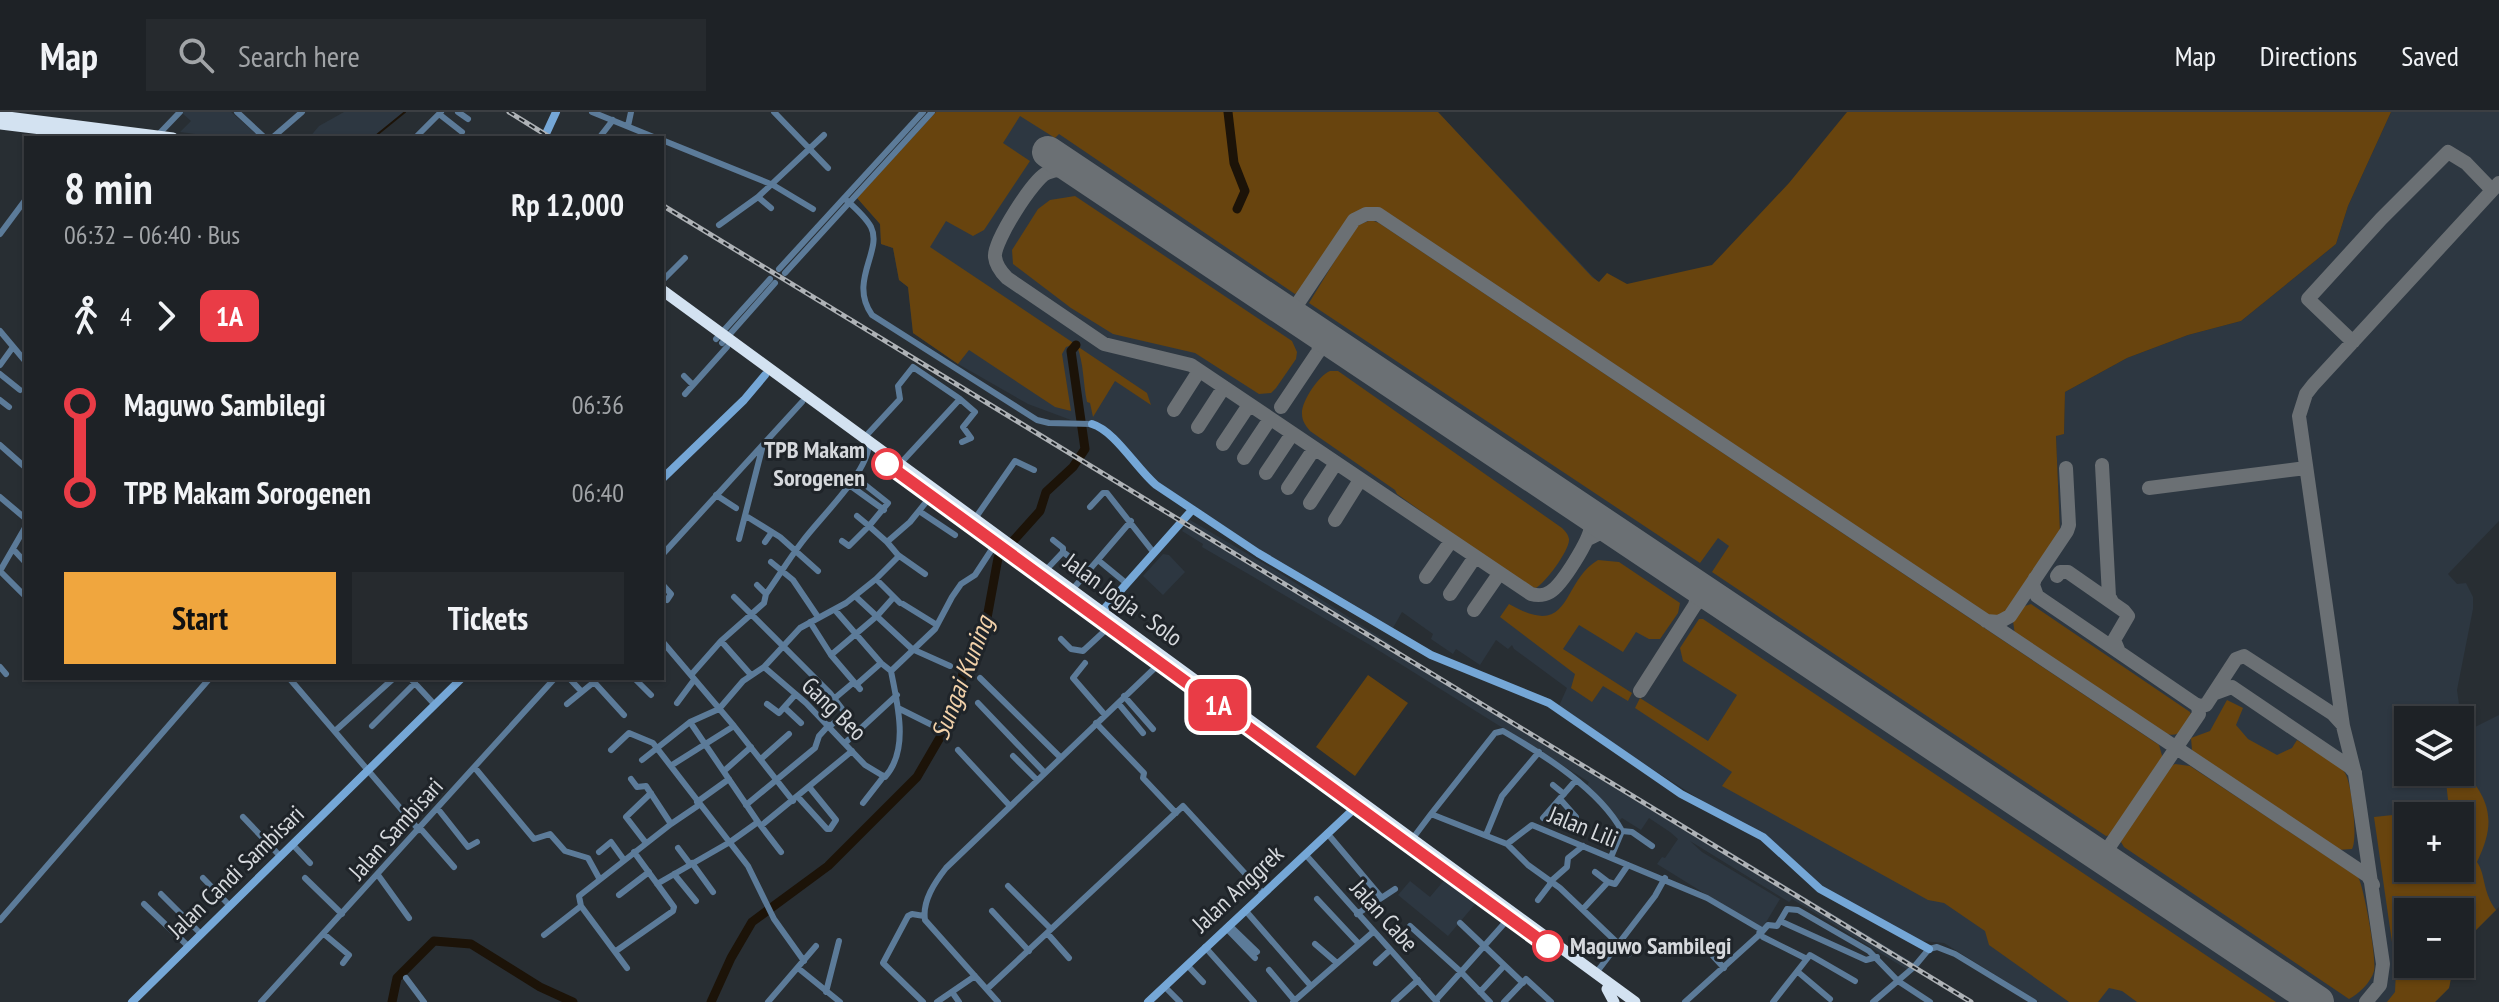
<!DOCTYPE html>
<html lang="en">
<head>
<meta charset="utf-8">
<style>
  :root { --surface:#1e2226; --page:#262a2e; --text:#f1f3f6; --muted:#a1a4a7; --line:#3c3f43; --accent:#f0a63e }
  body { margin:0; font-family:"PT Sans Narrow",sans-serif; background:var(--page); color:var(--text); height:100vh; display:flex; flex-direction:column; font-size:30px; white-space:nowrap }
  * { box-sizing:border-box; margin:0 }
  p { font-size:26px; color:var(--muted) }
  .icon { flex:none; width:44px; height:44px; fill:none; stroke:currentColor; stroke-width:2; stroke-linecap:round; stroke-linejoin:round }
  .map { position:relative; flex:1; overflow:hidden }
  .sheet { position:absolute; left:24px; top:24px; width:640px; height:544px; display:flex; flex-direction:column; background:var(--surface); border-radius:0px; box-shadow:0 2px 6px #0004,0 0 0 2px var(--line) }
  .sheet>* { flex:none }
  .badge { padding:0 16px; border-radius:12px; font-size:28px; line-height:52px }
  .fabs { position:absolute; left:2394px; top:594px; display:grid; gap:16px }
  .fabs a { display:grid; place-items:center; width:80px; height:80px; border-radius:0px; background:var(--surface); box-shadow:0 2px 6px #0004,0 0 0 2px var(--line); font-size:40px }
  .map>.badge { position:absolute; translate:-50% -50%; box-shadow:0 0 0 4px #fff }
  .legs { display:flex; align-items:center; gap:12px; height:88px; padding:0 40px; font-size:26px }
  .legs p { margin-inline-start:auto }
  .summary { display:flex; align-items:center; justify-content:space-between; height:136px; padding:0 40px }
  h1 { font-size:44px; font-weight:700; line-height:60px }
  .action { display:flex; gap:16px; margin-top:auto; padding:16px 40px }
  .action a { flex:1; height:92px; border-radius:0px; background:var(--accent); color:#111; font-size:32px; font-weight:700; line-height:92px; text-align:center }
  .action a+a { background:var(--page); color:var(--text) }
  ul { padding:0 40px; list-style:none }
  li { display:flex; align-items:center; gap:28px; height:88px; font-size:30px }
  li i { display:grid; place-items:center; width:12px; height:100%; margin:0 10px; background:currentColor }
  li i::after { content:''; width:20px; height:20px; margin:-10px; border:6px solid; border-radius:50%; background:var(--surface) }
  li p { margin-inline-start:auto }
  li:first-child i { background:linear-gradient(#0000 50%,currentColor 0) }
  li:last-child i { background:linear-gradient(currentColor 50%,#0000 0) }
  header { display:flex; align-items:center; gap:48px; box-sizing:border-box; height:112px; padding:0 40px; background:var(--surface); border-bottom:2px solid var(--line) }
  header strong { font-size:38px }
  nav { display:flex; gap:44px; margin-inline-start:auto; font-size:28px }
  .search { width:560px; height:72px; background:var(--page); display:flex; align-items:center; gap:20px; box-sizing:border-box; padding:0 28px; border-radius:0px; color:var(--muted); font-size:30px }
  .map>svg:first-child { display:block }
  .built { fill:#2d3741; fill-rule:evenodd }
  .green { fill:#68440e; fill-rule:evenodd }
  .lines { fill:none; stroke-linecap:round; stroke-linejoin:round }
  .stream { stroke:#1c1308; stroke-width:2 }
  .river { stroke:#1c1308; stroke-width:9 }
  .taxiway { stroke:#6b7074; stroke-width:14 }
  .runway { stroke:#6b7074; stroke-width:32 }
  .street { stroke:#5c7b99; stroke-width:6 }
  .secondary { stroke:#75a7d7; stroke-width:8 }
  .highway { stroke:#d3e2f1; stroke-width:11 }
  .rail-casing { stroke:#aeb2b6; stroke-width:5 }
  .rail { stroke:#1f2429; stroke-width:2; stroke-dasharray:6; stroke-linecap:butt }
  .line-1-casing { stroke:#fff; stroke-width:18 }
  .line-1 { stroke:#e93c46; stroke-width:12 }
  .stop-1-dot { fill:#fff; stroke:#e93c46; stroke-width:4 }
  .labels { text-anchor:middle; stroke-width:6; stroke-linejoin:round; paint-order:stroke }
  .stop-label { font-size:24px; font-weight:bold; fill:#d6d9dd; stroke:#1f2429; text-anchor:end }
  .street-label { font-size:24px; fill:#d6d9dd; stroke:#1f2429 }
  .water-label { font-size:26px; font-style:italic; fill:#f3d2aa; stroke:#1f2429 }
</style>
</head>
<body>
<header>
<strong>Map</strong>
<div class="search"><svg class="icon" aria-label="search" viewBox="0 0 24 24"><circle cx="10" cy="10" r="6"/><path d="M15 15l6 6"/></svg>Search here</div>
<nav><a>Map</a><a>Directions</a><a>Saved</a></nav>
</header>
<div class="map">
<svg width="2499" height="890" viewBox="0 0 2499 890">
  <rect width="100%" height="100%" fill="#282e33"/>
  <path class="built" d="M184 0H231L261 26H225L180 20 191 9 182 1Z
    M344 0H404L372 26H309L319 14Z
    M936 0H1438L1599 171 2060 420 2056 323 2064 322 2065 280 2127 246 2188 223 2241 209 2336 132 2348 94 2391 0H2499V409L2448 462 2457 472 2466 471 2473 485V497L2457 578 2463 621 2499 603V795L2460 834V800H2408V852H2454L2449 876 2435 890H2039L1944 831 1922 829 1873 805 1810 766 1772 728 1718 699 1624 639 1559 594 1567 576 1514 537 1512 533 1508 537 1496 528 1480 553 1456 537 1453 542 1431 527 1433 522 1402 500 1393 516 1257 436 1153 367 1095 311 1071 308 1028 292 958 252 913 221 908 175 899 168 893 136 881 132 880 112 857 86ZM2408 608H2460V660H2408ZM2408 704H2460V756H2408Z
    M1190 408 1280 461 1389 531 1405 543 1914 851 1908 858 1792 787 1789 790 1690 729 1702 740 1780 787 1762 817 1657 752 1662 745 1665 746 1678 727 1670 720 1649 706 1641 718 1622 706 1618 710 1586 675 1589 670 1370 533 1202 435 1203 432 1182 419Z
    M1163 442 1169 443 1185 460 1163 483 1143 464Z
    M1446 766 1476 791 1448 824 1398 783 1410 769 1430 785Z"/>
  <path class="green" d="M936 0H1438L1592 165 1599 170 1607 161 1627 172 1712 153 1789 71 1847 0H2391L2348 94 2336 132 2241 209 2188 223 2127 246 2065 280 2064 322 2056 324 2060 420 2004 503 1992 506 1384 100 1371 97 1352 103 1298 180 1295 182 1059 22 1055 26 1020 4 1003 31 1030 49 984 118 973 124 946 109 930 135 1075 232 1066 235 1062 242 1071 299 1055 295 969 238 958 252 913 221 908 175 899 168 893 136 881 132 880 112 857 86Z
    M1075 84 1292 229 1297 240 1296 247 1276 276 1271 281 1259 282 1195 241 1113 222 1071 196 1013 152 1012 138 1038 97 1050 88Z
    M1371 108 1379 111 2159 633 2163 647 2159 654 2112 723 2106 724 1712 460 1729 434 1718 426 1700 451 1309 191 1356 114Z
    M1077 234 1147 281 1151 293 1115 269 1093 305 1090 291 1087 290C1083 271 1084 252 1077 234Z
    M1330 259H1338L1562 416C1566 420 1568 422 1569 427 1570 438 1545 471 1536 476L1531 475 1505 459 1397 382 1395 378 1310 319C1306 314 1302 309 1302 302 1301 290 1319 263 1330 259Z
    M1598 448 1619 450 1680 491 1678 501 1660 527H1649L1636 520 1623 540 1579 513 1563 537 1632 581 1628 589 1603 574 1592 590 1571 576 1575 562 1500 505 1509 492C1573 529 1560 470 1598 448Z
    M2031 492 2190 600 2192 606C2184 620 2177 627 2160 620L2015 523 2013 509 2022 495Z
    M1699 507H1703L2276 890H2137L2122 879 2109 876 2098 890H2069L1989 833 1985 819 1944 791 1928 788 1722 674 1732 660 1635 596 1640 586 1708 629 1737 583 1683 549 1680 536Z
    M1368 563 1408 591 1355 664 1316 635Z
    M2227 588 2243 596 2236 613 2248 627 2277 643 2292 636 2297 628C2309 636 2338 650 2345 661 2352 672 2358 727 2352 737L2337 738 2197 645 2192 638 2191 626 2210 619Z
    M2175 652 2190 654 2358 765C2364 774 2377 848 2374 859 2371 870 2359 882 2349 887L2124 735 2121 730 2122 724 2169 655Z
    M2460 653C2489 687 2498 707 2477 750 2486 763 2482 779 2496 798L2460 834V800H2408V852H2454L2449 876 2435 890H2387L2395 880 2396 858 2374 705 2449 697 2445 660H2460ZM2408 704H2460V756H2408Z"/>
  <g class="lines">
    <path class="stream" d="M373 26 405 0"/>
    <path class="river" d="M1228 0 1234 51 1245 79 1237 97
      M392 890 397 866 434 829 471 832 540 875 573 890
      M711 890 731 846 752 810 828 754 917 665 956 598 963 561 975 526 987 506 998 446 1040 399 1046 380 1073 355 1085 337 1071 239 1076 233"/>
    <path class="taxiway" d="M1084 64C1072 58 1060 55 1047 61 1034 66 993 130 995 145 996 154 1001 160 1007 166L1104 232 1191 253 1531 482C1538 484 1543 484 1550 480 1562 473 1590 428 1591 414L1582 398
      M1298 191 1296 201 1301 210
      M1279 195 1290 197 1298 191 1354 108 1366 102H1378L2368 764 2373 773
      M1314 219 1320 231 1318 240
      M2353 230 2308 187 2381 107 2448 40 2466 51 2492 78
      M1281 295 1318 240 1327 233 1337 234
      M1174 298 1199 259
      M1198 315 1224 275
      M1223 332 1249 293
      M1244 346 1270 307
      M2102 353 2109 484 2112 490
      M1266 361 1292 322
      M1288 376 1314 337
      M2149 376 2306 356
      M1310 391 1336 351
      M1335 408 1360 368
      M1588 427 1604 419 1618 422
      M2057 464 2060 460H2068L2124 499 2128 504 2114 528 2119 540
      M1426 465 1451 429
      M2035 466 2033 473 2037 484 2198 594 2206 593 2236 547 2244 544 2333 602 2343 613
      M1450 482 1475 445
      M1695 493 1704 485 1715 486
      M1474 498 1499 462
      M1986 509 1999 510 2010 504 2067 419 2069 413 2066 356
      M1640 579 1695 493 1698 481 1693 472
      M2213 582 2232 575 2350 655 2355 661
      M2094 740 2109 735 2199 602 2198 594
      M2305 882 2310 890
      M2366 890 2380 873 2383 852 2355 662 2343 614 2299 304 2306 282 2313 273 2499 71"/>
    <path class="runway" d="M1048 40 2318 890"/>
    <path class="street" d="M237 0 265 26
      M458 0 468 7
      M592 0 656 26
      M774 0 828 56
      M439 2 462 20
      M628 14 631 0
      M157 24 180 0
      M272 26 302 0
      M415 26 441 0
      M599 26 613 8
      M662 28 773 73 813 97
      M758 85 771 96
      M844 86C853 94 865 104 871 115 883 139 848 169 872 203L1037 308 1049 311 1092 312
      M719 113 758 85 824 23
      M0 122 26 87
      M779 157 923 0
      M785 161 932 0
      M662 169 685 146
      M0 219 26 250
      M716 227 770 167
      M722 231 775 171
      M0 253 13 235
      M0 262 20 278
      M684 264 693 273
      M685 282 727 235
      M960 287 975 300 963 315 971 326 962 330
      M0 288 9 295
      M864 326 900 287 898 274 913 255 960 287 899 353
      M0 333 26 356
      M854 364 888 391 869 414 857 404
      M848 372 884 398
      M716 383 736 396
      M0 385 26 407
      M1090 395 1103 381H1107L1154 441
      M919 399 955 423
      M746 404 780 425 818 459
      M974 408 1015 349 1034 358
      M739 427 763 333
      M1053 428 1063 436V440L1088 459
      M842 429 849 434 869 414 887 430
      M765 430 772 420
      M13 437 26 451
      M662 443 802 290
      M898 443 925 462
      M1098 448 1126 471
      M771 450 793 468 818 505
      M1046 458 1063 440
      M0 459 26 414
      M0 459 26 485
      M876 467 900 491
      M662 472 671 482 667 488
      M757 473 766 482
      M1072 478 1131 409
      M855 484 912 537 950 554
      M734 485 830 581 850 607
      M903 492 937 513
      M835 498 881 551 891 559
      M810 510 831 543 860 577
      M1061 527 1071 537 1083 539 1110 514
      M662 529 734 614 793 689
      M831 543 877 504 893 486
      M1085 551 1073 566 1105 603
      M0 555 6 562
      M764 555 806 591 865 653 885 665C910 637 897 591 891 559L935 517 952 485 961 472 975 463 996 431
      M691 563 721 529
      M751 563 721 529 764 491 766 482C778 465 789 447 802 430 819 407 863 365 868 338
      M289 566 419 718
      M410 566 435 593
      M569 566 581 579
      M634 566 651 583
      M980 566 1060 645
      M856 573 881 551
      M1124 584 1153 617
      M835 586 854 570
      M677 591 694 568
      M978 591 1044 660
      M1118 591 1143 621
      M567 592 594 570 624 603
      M767 592 779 601 795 583
      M785 596 801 611
      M900 597 940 617
      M690 610 758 710
      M1096 611 1144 661 1143 666 1176 701
      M372 614 415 571
      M830 614 846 601
      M335 619 394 566
      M845 631 897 583
      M611 638 629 621 653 631 748 754 774 807 804 849
      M958 638 1010 694
      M1013 644 1036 667
      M761 647 789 622
      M642 648 690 610 719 597 743 569 764 555 800 516 846 491 876 467 897 446 898 443 887 430 910 410 931 384
      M672 653 734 614
      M475 656 534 727 550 722 565 739 588 746 599 766
      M724 659 751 635
      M631 667 637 675 646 674 671 712
      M1553 673 1564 682
      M798 685 827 717H830L836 708 810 676
      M1560 687 1576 705 1572 711
      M697 690 729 667
      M863 691 884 664
      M746 693 815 636 819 624 829 613
      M438 697 468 735 477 730
      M1431 702 1495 621 1503 619C1544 643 1599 677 1622 719L1632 720 1652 734
      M243 705 280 744
      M1543 706 1576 668
      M762 713 852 639
      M420 716 454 755
      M1327 721 1381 785
      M1486 723 1502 684 1539 640
      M1413 726 1431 702 1507 732 1532 713 1707 786 1760 817 1759 823 1685 890
      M646 731 626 705 651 681
      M1507 732 1528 753 1560 776 1629 842
      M293 733 310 751
      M678 736 690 752
      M599 740 611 730 624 748
      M1305 742 1437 890
      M1611 745 1622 719
      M692 751 713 780
      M1595 760 1608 770 1615 772 1628 753
      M674 762 696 789
      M378 763 409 806
      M203 766 230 794
      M305 766 342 802
      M1550 770 1567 755 1568 746 1583 734
      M657 772 730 730 758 710 781 740
      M1008 774 1051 817
      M161 782 201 822
      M619 783 649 760
      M1317 787 1359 832
      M1538 788 1551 771
      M144 792 188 834
      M1583 797 1608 770
      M1245 798 1311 874
      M992 799 1029 839
      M1357 802 1395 777
      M0 808 210 566
      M1780 809 1866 848 1877 845
      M1460 811 1523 871
      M1229 813 1257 840
      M1410 814 1461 860 1490 890
      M1226 816 1255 846
      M1047 821 1069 846
      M1761 821 1768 813 1777 814 1787 797 1798 798 1869 839 1898 869 1930 890
      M324 822 349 843 343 851
      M544 823 581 794
      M1763 825 1807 847
      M1315 832 1337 851
      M1205 835 1254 890
      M616 839 673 799 674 795 634 740
      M1713 844 1724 856
      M1376 851 1390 838
      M1187 853 1203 870
      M627 856 581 794 579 784 671 712 699 693
      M798 856 840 890
      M1269 858 1295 889
      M1798 860 1830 887
      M1596 861 1655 784 1665 766
      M406 866 424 890
      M1165 875 1180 890
      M987 877 1183 694 1263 781
      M826 880 839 829
      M952 880 959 890
      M1480 880 1504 854
      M1436 888 1510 805
      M261 890 555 566
      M768 890 816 834
      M923 890 883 851 908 804 912 802 924 804
      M937 890 975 864
      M998 890 925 808C922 789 935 770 946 756L1160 551
      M1293 890 1373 820
      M1394 890 1418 868
      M1504 890 1526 867 1551 890
      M1773 890 1810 843 1855 869
      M1873 890 1914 855 1929 837 1937 835 1955 842 2034 890"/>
    <path class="secondary" d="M544 26 556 0
      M1092 312C1115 319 1136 356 1156 373L1258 441 1431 543 1549 591 1681 682 1763 725 1820 777 1929 837
      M662 367 744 288 765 263
      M1097 505 1192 398
      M132 890 462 566
      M1148 890 1357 694"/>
    <path class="highway" d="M0 4 173 26
      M0 12 115 26
      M662 178 1635 890
      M1607 877 1614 890"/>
    <g class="rail-casing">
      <path id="rail" d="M509 0 551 26
        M662 93 1971 890"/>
    </g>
    <use href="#rail" class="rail"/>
  </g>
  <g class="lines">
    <g class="line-1-casing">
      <path id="line-1" d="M887 352 1548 834"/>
    </g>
    <use href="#line-1" class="line-1"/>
  </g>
  <g class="stop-1-dot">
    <circle cx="887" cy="352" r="14"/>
    <circle cx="1548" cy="834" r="14"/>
  </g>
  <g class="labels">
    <g class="stop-label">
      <text x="865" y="346">TPB Makam<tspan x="865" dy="28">Sorogenen</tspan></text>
      <text x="1570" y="842" text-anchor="start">Maguwo Sambilegi</text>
    </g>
    <g class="street-label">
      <text transform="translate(1123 488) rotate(36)" y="8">Jalan Jogja - Solo</text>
      <text transform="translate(834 597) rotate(44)" y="8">Gang Beo</text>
      <text transform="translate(1583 715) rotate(22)" y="8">Jalan Lili</text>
      <text transform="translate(396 717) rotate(-48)" y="8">Jalan Sambisari</text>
      <text transform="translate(236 760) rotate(-44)" y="8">Jalan Candi Sambisari</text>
      <text transform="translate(1238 777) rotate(-43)" y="8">Jalan Anggrek</text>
      <text transform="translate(1384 804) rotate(48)" y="8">Jalan Cabe</text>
    </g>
    <g class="water-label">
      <text transform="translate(962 566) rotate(-69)" y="9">Sungai Kuning</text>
    </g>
  </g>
</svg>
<div class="fabs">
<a><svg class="icon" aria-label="layers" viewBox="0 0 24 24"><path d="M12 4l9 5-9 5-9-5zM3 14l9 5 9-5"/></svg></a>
<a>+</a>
<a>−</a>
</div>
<b class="badge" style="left:1218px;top:593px;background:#e93c46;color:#fff">1A</b>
<section class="sheet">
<div class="summary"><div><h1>8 min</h1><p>06:32 – 06:40 · Bus</p></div><b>Rp 12,000</b></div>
<div class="legs"><svg class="icon" aria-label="walk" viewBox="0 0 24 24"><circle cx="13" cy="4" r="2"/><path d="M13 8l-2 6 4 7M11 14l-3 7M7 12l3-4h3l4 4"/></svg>4<svg class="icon" aria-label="forward" viewBox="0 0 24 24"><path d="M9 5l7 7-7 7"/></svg><b class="badge" style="background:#e93c46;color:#fff">1A</b></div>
<ul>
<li><i style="color:#e93c46"></i><b>Maguwo Sambilegi</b><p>06:36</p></li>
<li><i style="color:#e93c46"></i><b>TPB Makam Sorogenen</b><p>06:40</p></li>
</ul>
<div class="action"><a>Start</a><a>Tickets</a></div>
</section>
</div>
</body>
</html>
